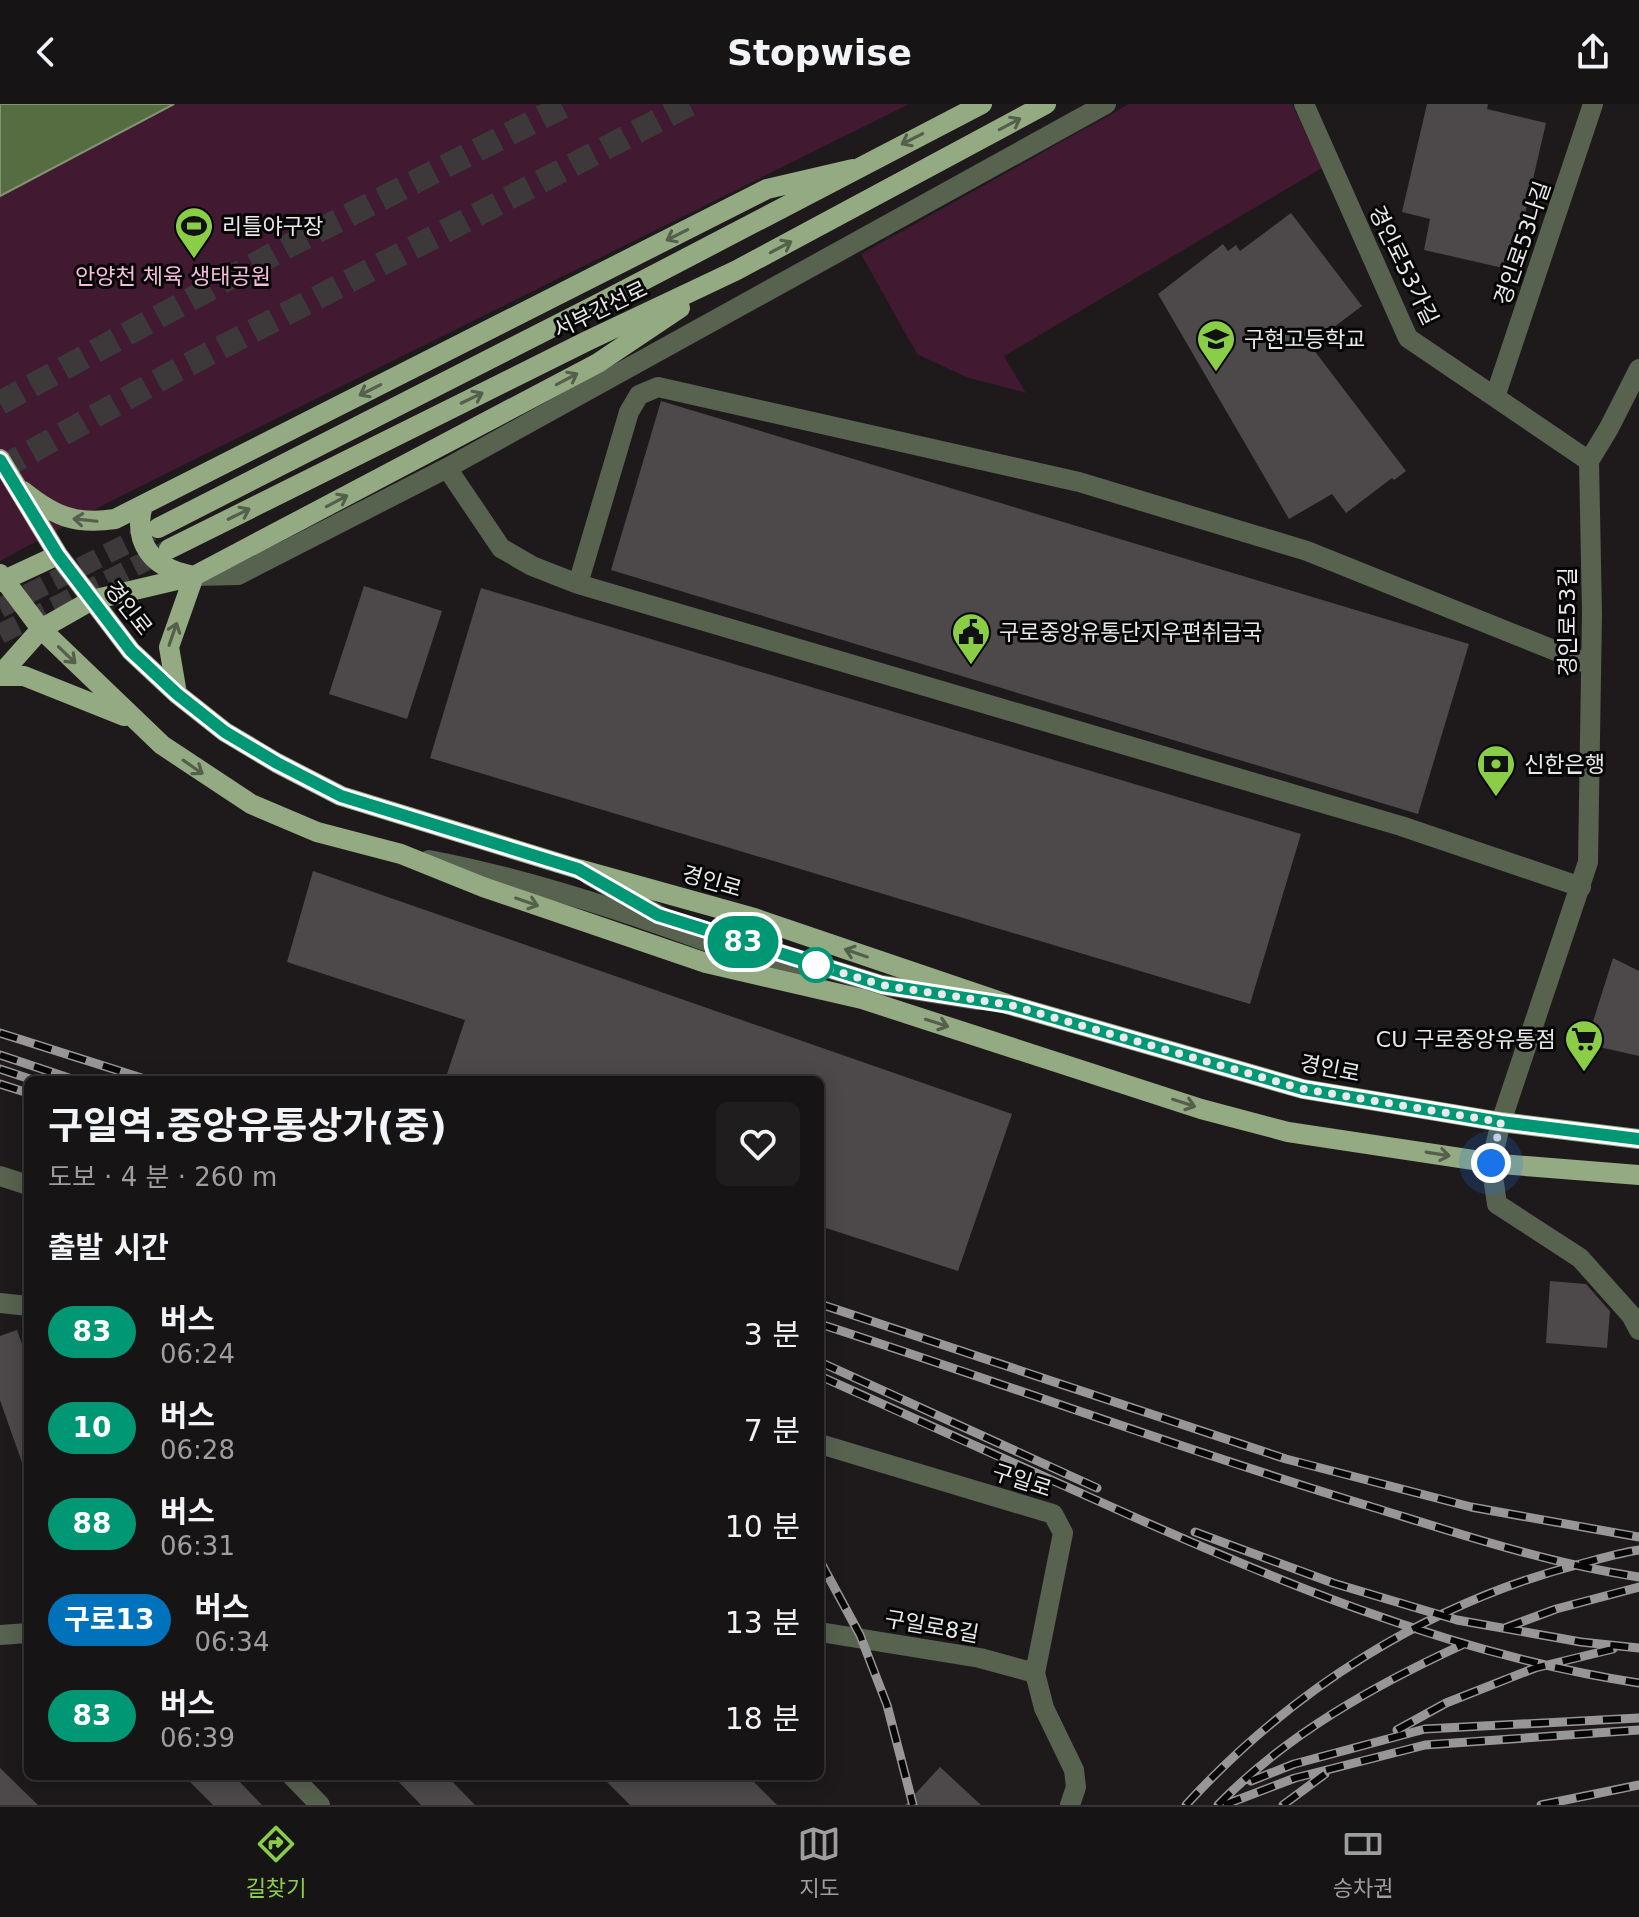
<!DOCTYPE html>
<html lang="ko">
<head>
<meta charset="utf-8">
<style>
  :root { --surface:#161415; --page:#1f1d1e; --text:#f1f3f6; --muted:#9e9ea0; --line:#353334; --accent:#8ace47 }
  body { margin:0; font-family:"DejaVu Sans","Noto Sans KR",sans-serif; background:var(--page); color:var(--text); height:100vh; display:flex; flex-direction:column; font-size:30px; white-space:nowrap }
  * { box-sizing:border-box; margin:0 }
  p { font-size:26px; color:var(--muted) }
  .icon { flex:none; width:44px; height:44px; fill:none; stroke:currentColor; stroke-width:2; stroke-linecap:round; stroke-linejoin:round }
  .map { position:relative; flex:1; overflow:hidden }
  .drawer { position:absolute; left:24px; top:972px; width:800px; height:704px; display:flex; flex-direction:column; background:var(--surface); border-radius:12px; box-shadow:0 4px 20px #0003,0 0 0 2px var(--line) }
  .drawer>* { flex:none }
  .badge { padding:0 16px; border-radius:26px; font-size:28px; line-height:52px }
  .you { position:absolute; width:40px; height:40px; margin:-20px; border:6px solid #fff; border-radius:50%; background:#1a73e8; box-shadow:0 0 0 12px #1a73e833 }
  .map>.badge { position:absolute; translate:-50% -50%; box-shadow:0 0 0 4px #fff }
  h2 { padding:0 24px; font-size:30px; line-height:72px }
  .round { display:grid; place-items:center; flex:none; width:84px; height:84px; border-radius:12px; background:var(--page) }
  .head { display:flex; align-items:center; justify-content:space-between; height:136px; padding:0 24px }
  h1 { font-size:38px; font-weight:700; line-height:60px }
  ul { padding:0; list-style:none }
  li { display:flex; align-items:center; gap:24px; height:96px; padding:0 24px }
  li div { flex:1 }
  li b { display:block; font-size:30px }
  li em { font-style:normal }
  li .badge { min-width:88px; font-weight:700; text-align:center }
  header { display:flex; justify-content:space-between; align-items:center; height:104px; padding:0 24px; background:var(--surface); font-size:36px; font-weight:700 }
  .menu { display:flex; justify-content:space-around; align-items:center; height:112px; border-top:2px solid var(--line); background:var(--surface); font-size:22px; color:var(--muted) }
  .menu a { display:grid; justify-items:center; gap:4px }
  .menu .active { color:var(--accent) }
  .map>svg:first-child { display:block }
  .green { fill:#411930 }
  .water { fill:#556d41; stroke:#829273; stroke-width:2 }
  .building { fill:#4d484a }
  .lines { fill:none; stroke-linecap:round; stroke-linejoin:round }
  .major-tunnel { stroke:#3d393b; stroke-width:20; stroke-dasharray:20 10; stroke-linecap:butt }
  .highway-tunnel { stroke:#3d393b; stroke-width:24; stroke-dasharray:24 12; stroke-linecap:butt }
  .minor { stroke:#57624f; stroke-width:20 }
  .major { stroke:#93aa82; stroke-width:20 }
  .rail-casing { stroke:#999698; stroke-width:9 }
  .rail { stroke:#070607; stroke-width:6; stroke-dasharray:18; stroke-linecap:butt }
  .oneway { stroke:#54604b }
  .line-casing { stroke:#fff; stroke-width:18 }
  .line { stroke:#009775; stroke-width:12 }
  .walk { stroke:#eae8e9; stroke-width:8; stroke-dasharray:0 14.4 }
  .stop-dot { fill:#fff; stroke:#009775; stroke-width:4 }
  .labels { text-anchor:middle; stroke-width:6; stroke-linejoin:round; paint-order:stroke }
  .poi-label { font-size:22px; fill:#eae8e9; stroke:#070607; text-anchor:start }
  .street-label { font-size:22px; fill:#eae8e9; stroke:#070607 }
  .park-label { font-size:22px; fill:#f9bbdb; stroke:#070607 }
</style>
</head>
<body>
<header><svg class="icon" aria-label="back" viewBox="0 0 24 24"><path d="M15 5l-7 7 7 7"/></svg>Stopwise<svg class="icon" aria-label="share" viewBox="0 0 24 24"><path d="M12 15V3M7 8l5-5 5 5M5 13v7h14v-7"/></svg></header>
<div class="map">
<svg width="1639" height="1701" viewBox="0 0 1639 1701">
  <rect width="100%" height="100%" fill="#1e1a1c"/>
  <path class="green" d="M0 0H909L109 398 0 457Z
    M1129 0H1292L1322 64 1004 252 1026 289 966 273 917 250 861 150Z"/>
  <path class="water" d="M0 0H174L0 92Z"/>
  <path class="building" d="M1427 0H1488L1487 5 1546 19 1512 166 1424 146 1430 115 1402 108Z
    M1291 109 1362 202 1310 241 1406 367 1394 376 1392 374 1346 409 1332 390 1289 415 1158 190 1223 140 1228 147 1236 141 1240 147Z
    M661 297 1469 540 1418 710 611 466Z
    M364 482 442 507 407 615 329 590Z
    M481 484 1301 730 1250 900 430 654Z
    M313 767 1012 1010 958 1167 820 1122V976H445L465 916 287 858Z
    M1613 854 1639 867V952L1586 940Z
    M1550 1177 1586 1180 1607 1204 1610 1207 1607 1244 1546 1239Z
    M17 1226 28 1257V1369L26 1370 0 1296V1232Z
    M940 1663 981 1701H905Z
    M0 1664 38 1701H0Z
    M184 1672H234L262 1701H213Z
    M393 1672H447L475 1701H421Z
    M601 1672H748L777 1701H630Z"/>
  <g class="lines">
    <path class="major-tunnel" d="M0 504 158 424
      M0 530 168 446"/>
    <path class="highway-tunnel" d="M0 299 294 139 568 0
      M0 365 172 269 690 0"/>
    <path class="minor" d="M1304 0 1408 234 1589 357
      M1639 265 1609 324 1589 357 1592 510 1588 758 1501 1018 1491 1059 1497 1100 1580 1154 1631 1211 1639 1226
      M1495 293 1593 0
      M447 364 501 444 532 462 578 480 1401 722 1581 783
      M194 472 238 471 447 364 1106 0
      M578 480 629 308 639 291 658 283 1079 378 1307 447 1591 561
      M429 756C560 781 688 830 814 877
      M589 771 662 813
      M765 845 882 881 978 896
      M0 1072 28 1081
      M0 1199 28 1202
      M820 1340 1053 1410 1063 1429 1035 1569 1044 1604 1074 1666 1076 1683 1070 1701
      M820 1528 980 1554 1035 1569
      M0 1531 28 1529
      M292 1672 320 1701"/>
    <path class="major" d="M0 355 58 451 131 547 177 590 225 628 277 659 341 692 578 765 754 814 1010 901 1303 985 1501 1018 1639 1035
      M23 387C54 412 75 421 115 415L767 85 853 65
      M143 401C132 439 153 464 190 471
      M158 424 600 199 982 0
      M169 445 587 237 737 166 1046 0
      M0 470 41 525 162 641 251 700 317 728 401 750 483 783 706 859 862 895 1201 1005 1288 1028 1500 1060 1639 1071
      M0 478 58 451
      M0 571 41 525 92 496 194 472 598 259 680 204
      M0 572H24L124 612
      M177 590 169 543 194 472"/>
    <g class="rail-casing">
      <path id="rail" d="M0 929 148 976
        M0 951 75 976
        M0 965 33 976
        M0 980 28 989
        M820 1200 1286 1355 1471 1403 1639 1433
        M820 1220C1000 1278 1178 1344 1359 1399 1451 1427 1544 1459 1639 1473
        M820 1258 1097 1384
        M820 1272C912 1314 1004 1355 1096 1396 1271 1475 1448 1550 1639 1579
        M1195 1428 1333 1479 1457 1516 1581 1538 1639 1544
        M820 1457 860 1531 887 1601 913 1701
        M1505 1524 1556 1505 1639 1483
        M1397 1626 1446 1599 1535 1564 1613 1545
        M1251 1677 1294 1660 1425 1625 1639 1614
        M1186 1701C1291 1586 1428 1499 1580 1460 1599 1455 1619 1449 1639 1446
        M1218 1701C1287 1630 1375 1581 1464 1540
        M1224 1701 1295 1674 1425 1641 1639 1626
        M1283 1701 1325 1670
        M1541 1701 1639 1681"/>
    </g>
    <use href="#rail" class="rail"/>
  </g>
  <defs><path id="oneway-shaft" d="M-6 0H5M1.5-3L5.5 0L1.5 3" fill="none" stroke-width="1.6" stroke-linecap="round" stroke-linejoin="round" transform="scale(2)"/></defs>
  <g class="oneway">
    <use href="#oneway-shaft" transform="translate(1010 20) rotate(-28)"/>
    <use href="#oneway-shaft" transform="translate(912 35) rotate(153)"/>
    <use href="#oneway-shaft" transform="translate(677 131) rotate(153)"/>
    <use href="#oneway-shaft" transform="translate(781 143) rotate(-28)"/>
    <use href="#oneway-shaft" transform="translate(567 275) rotate(-28)"/>
    <use href="#oneway-shaft" transform="translate(370 286) rotate(153)"/>
    <use href="#oneway-shaft" transform="translate(472 294) rotate(-26)"/>
    <use href="#oneway-shaft" transform="translate(337 397) rotate(-28)"/>
    <use href="#oneway-shaft" transform="translate(239 410) rotate(-26)"/>
    <use href="#oneway-shaft" transform="translate(85 416) rotate(-174)"/>
    <use href="#oneway-shaft" transform="translate(173 530) rotate(-71)"/>
    <use href="#oneway-shaft" transform="translate(67 551) rotate(44)"/>
    <use href="#oneway-shaft" transform="translate(193 663) rotate(35)"/>
    <use href="#oneway-shaft" transform="translate(527 798) rotate(19)"/>
    <use href="#oneway-shaft" transform="translate(856 849) rotate(-161)"/>
    <use href="#oneway-shaft" transform="translate(937 919) rotate(18)"/>
    <use href="#oneway-shaft" transform="translate(1184 999) rotate(18)"/>
    <use href="#oneway-shaft" transform="translate(1438 1050) rotate(9)"/>
  </g>
  <g class="lines">
    <g class="line-casing">
      <path id="line" d="M0 356 58 451 131 547 177 590 225 628 277 659 341 692 578 765 658 811 882 881 1010 901 1303 985 1501 1018 1639 1035"/>
    </g>
    <use href="#line" class="line"/>
    <path class="walk" d="M816 861 882 881 1010 901 1303 985 1501 1018 1491 1059"/>
  </g>
  <defs>
    <g id="stadium-pin" transform="scale(2)"><path d="M0 17L-7.5 6A9.5 9.5 0 1 1 7.5 6Z" fill="#8ace47" stroke="#070607"/><path d="M0-5a6.5 5 0 1 0 0 10a6.5 5 0 1 0 0-10ZM-3.5-1.8h7v3.6h-7Z" fill="#111"/></g>
    <g id="school-pin" transform="scale(2)"><path d="M0 17L-7.5 6A9.5 9.5 0 1 1 7.5 6Z" fill="#8ace47" stroke="#070607"/><path d="M0-5L7-2L0 1L-7-2ZM-4 1L0 2.5L4 1V4Q0 6-4 4Z" fill="#111"/></g>
    <g id="civic-pin" transform="scale(2)"><path d="M0 17L-7.5 6A9.5 9.5 0 1 1 7.5 6Z" fill="#8ace47" stroke="#070607"/><path d="M-.6-6.5H3V-4.5H.6V-3L4-1V1h2V6H-6V1h2V-1L-.6-3ZM-1.2 2.5V6h2.4V2.5Z" fill="#111"/></g>
    <g id="bank-pin" transform="scale(2)"><path d="M0 17L-7.5 6A9.5 9.5 0 1 1 7.5 6Z" fill="#8ace47" stroke="#070607"/><path d="M-6-4H6V4H-6ZM0-2.3a2.3 2.3 0 1 0 0 4.6a2.3 2.3 0 1 0 0-4.6Z" fill="#111"/></g>
    <g id="supermarket-pin" transform="scale(2)"><path d="M0 17L-7.5 6A9.5 9.5 0 1 1 7.5 6Z" fill="#8ace47" stroke="#070607"/><path d="M-6-5.5h2.5l.6 2H6L4.5 2H-2.5L-4.4-4H-6ZM-1.5 3.2a1.3 1.3 0 1 0 .1 0ZM3 3.2a1.3 1.3 0 1 0 .1 0Z" fill="#111"/></g>
  </defs>
  <g fill-rule="evenodd">
    <use href="#stadium-pin" x="194" y="122"/>
    <use href="#school-pin" x="1216" y="235"/>
    <use href="#civic-pin" x="971" y="528"/>
    <use href="#bank-pin" x="1496" y="660"/>
    <use href="#supermarket-pin" x="1584" y="935"/>
  </g>
  <circle class="stop-dot" cx="816" cy="861" r="16"/>
  <g class="labels">
    <g class="poi-label">
      <text x="222" y="130">리틀야구장</text>
      <text x="1244" y="243">구현고등학교</text>
      <text x="999" y="536">구로중앙유통단지우편취급국</text>
      <text x="1524" y="668">신한은행</text>
      <text x="1556" y="943" text-anchor="end">CU 구로중앙유통점</text>
    </g>
    <g class="street-label">
      <text transform="translate(1522 139) rotate(-71)" y="8">경인로53나길</text>
      <text transform="translate(1404 161) rotate(64)" y="8">경인로53가길</text>
      <text transform="translate(600 205) rotate(-26)" y="8">서부간선로</text>
      <text transform="translate(129 504) rotate(52)" y="8">경인로</text>
      <text transform="translate(1567 518) rotate(-90)" y="8">경인로53길</text>
      <text transform="translate(712 777) rotate(16)" y="8">경인로</text>
      <text transform="translate(1330 964) rotate(11)" y="8">경인로</text>
      <text transform="translate(1022 1376) rotate(18)" y="8">구일로</text>
      <text transform="translate(932 1522) rotate(10)" y="8">구일로8길</text>
    </g>
    <g class="park-label">
      <text x="173" y="180">안양천 체육 생태공원</text>
    </g>
  </g>
</svg>
<div class="you" style="left:1491px;top:1059px"></div>
<b class="badge" style="left:743px;top:838px;background:#009775;color:#fff">83</b>
<section class="drawer">
<div class="head"><div><h1>구일역.중앙유통상가(중)</h1><p>도보 · 4 분 · 260 m</p></div><a class="round"><svg class="icon" aria-label="heart" viewBox="0 0 24 24"><path d="M12 20l-8-8c-3-5 5-10 8-4 3-6 11-1 8 4z"/></svg></a></div>
<h2>출발 시간</h2>
<ul>
<li><span class="badge" style="background:#009775;color:#fff">83</span><div><b>버스</b><p>06:24</p></div><em>3 분</em></li>
<li><span class="badge" style="background:#009775;color:#fff">10</span><div><b>버스</b><p>06:28</p></div><em>7 분</em></li>
<li><span class="badge" style="background:#009775;color:#fff">88</span><div><b>버스</b><p>06:31</p></div><em>10 분</em></li>
<li><span class="badge" style="background:#0072bc;color:#fff">구로13</span><div><b>버스</b><p>06:34</p></div><em>13 분</em></li>
<li><span class="badge" style="background:#009775;color:#fff">83</span><div><b>버스</b><p>06:39</p></div><em>18 분</em></li>
</ul>
</section>
</div>
<nav class="menu">
<a class="active"><svg class="icon" aria-label="directions" viewBox="0 0 24 24"><path d="M12 3l9 9-9 9-9-9zM9 14v-3h6M13 9l2 2-2 2"/></svg>길찾기</a>
<a><svg class="icon" aria-label="map" viewBox="0 0 24 24"><path d="M3 6l6-2 6 2 6-2v14l-6 2-6-2-6 2zM9 4v14M15 6v14"/></svg>지도</a>
<a><svg class="icon" aria-label="tickets" viewBox="0 0 24 24"><path d="M3 7h18v10H3zM15 7v10"/></svg>승차권</a>
</nav>
</body>
</html>
